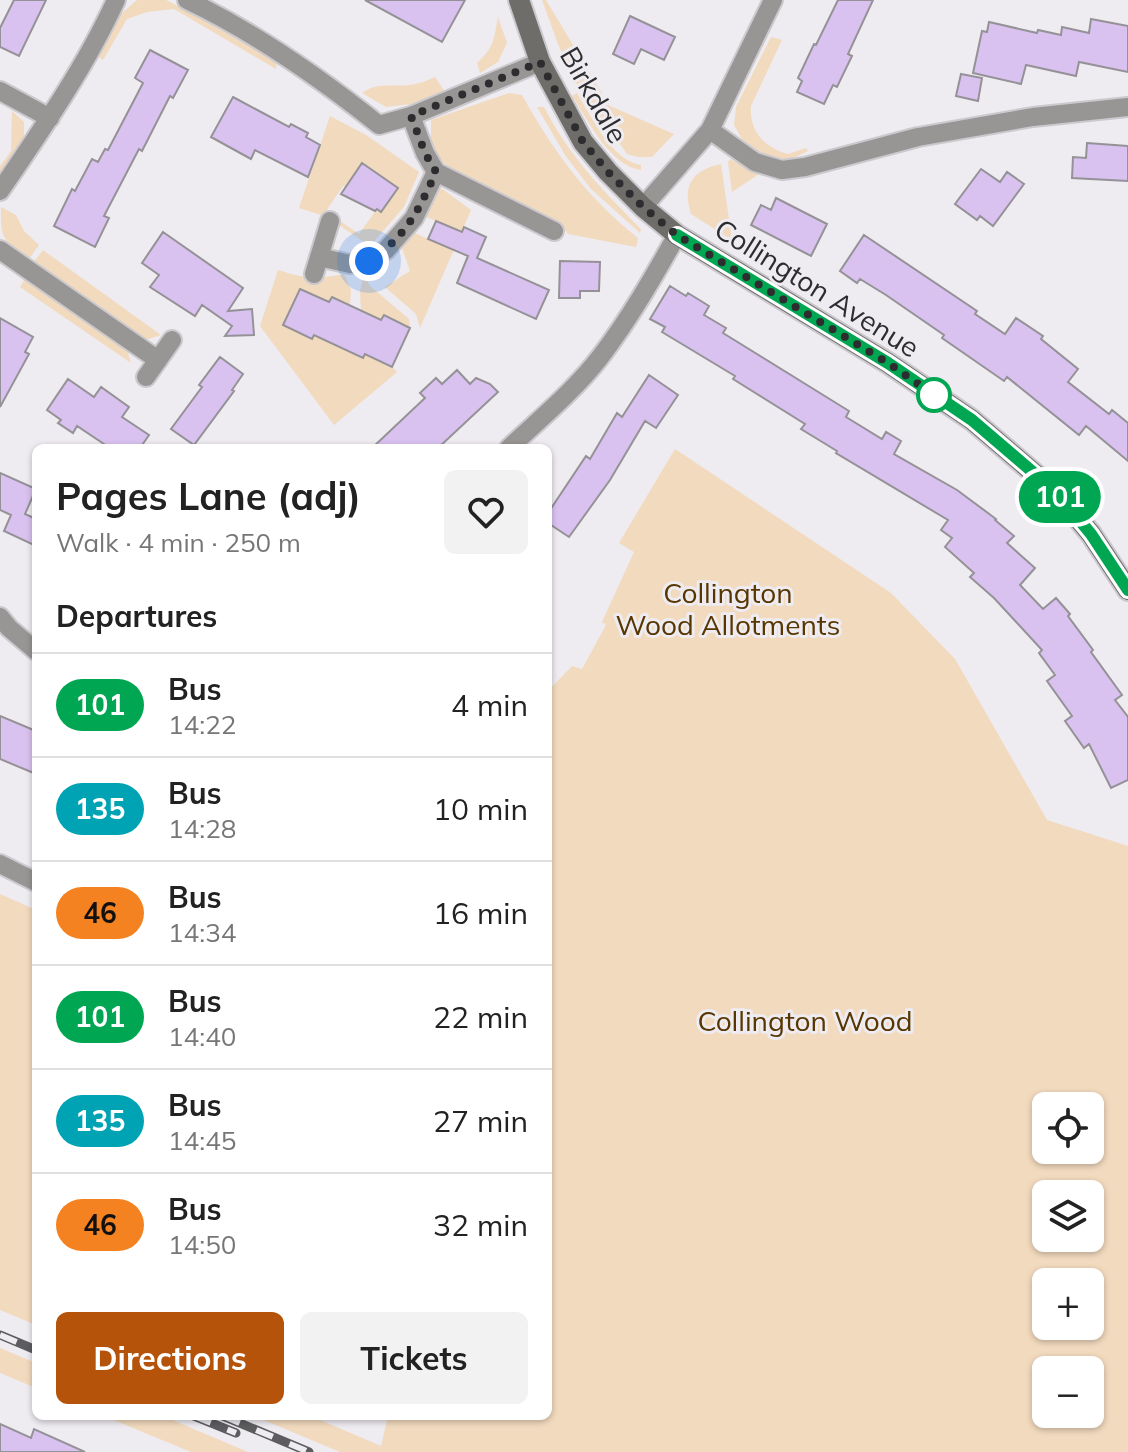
<!DOCTYPE html>
<html lang="en">
<head>
<meta charset="utf-8">
<style>
  :root { --surface:#fff; --page:#f2f2f2; --text:#222; --muted:#767676; --line:#e0e0e0; --accent:#b45309 }
  body { margin:0; font-family:Mulish,sans-serif; background:var(--page); color:var(--text); height:100vh; display:flex; flex-direction:column; font-size:30px; white-space:nowrap }
  * { box-sizing:border-box; margin:0 }
  p { font-size:26px; color:var(--muted) }
  .icon { flex:none; width:44px; height:44px; fill:none; stroke:currentColor; stroke-width:2; stroke-linecap:round; stroke-linejoin:round }
  .map { position:relative; flex:1; overflow:hidden }
  .sheet { position:absolute; left:32px; top:444px; width:520px; height:976px; display:flex; flex-direction:column; background:var(--surface); border-radius:12px; box-shadow:0 2px 6px #0004 }
  .sheet>* { flex:none }
  .badge { padding:0 16px; border-radius:26px; font-size:28px; line-height:52px }
  .controls { position:absolute; left:1032px; top:1092px; display:grid; gap:16px }
  .controls a { display:grid; place-items:center; width:72px; height:72px; border-radius:12px; background:var(--surface); box-shadow:0 2px 6px #0004; font-size:40px }
  .you { position:absolute; width:40px; height:40px; margin:-20px; border:6px solid #fff; border-radius:50%; background:#1a73e8; box-shadow:0 0 0 12px #1a73e833 }
  .map>.badge { position:absolute; translate:-50% -50%; box-shadow:0 0 0 4px #fff }
  h2 { padding:0 24px; font-size:30px; line-height:72px }
  .round { display:grid; place-items:center; flex:none; width:84px; height:84px; border-radius:12px; background:var(--page) }
  .overview { display:flex; align-items:center; justify-content:space-between; height:136px; padding:0 24px }
  h1 { font-size:38px; font-weight:700; line-height:60px }
  .button { display:flex; gap:16px; margin-top:auto; padding:16px 24px }
  .button a { flex:1; height:92px; border-radius:12px; background:var(--accent); color:#fff; font-size:32px; font-weight:700; line-height:92px; text-align:center }
  .button a+a { background:var(--page); color:var(--text) }
  ul { padding:0; list-style:none }
  li { display:flex; align-items:center; gap:24px; height:104px; padding:0 24px; border-top:2px solid var(--line) }
  li div { flex:1 }
  li b { display:block; font-size:30px }
  li em { font-style:normal }
  li .badge { min-width:88px; font-weight:700; text-align:center }
  .map>svg:first-child { display:block }
  .green { fill:#f2dabe; fill-rule:evenodd }
  .building { fill:#dac2f0; stroke:#949297; stroke-width:2 }
  .lines { fill:none; stroke-linecap:round; stroke-linejoin:round }
  .street-casing { stroke:#cbc9ce; stroke-width:22 }
  .secondary-casing { stroke:#cbc9ce; stroke-width:24 }
  .street { stroke:#989694; stroke-width:18 }
  .secondary { stroke:#6f6d6a; stroke-width:20 }
  .rail-casing { stroke:#5d5c5f; stroke-width:9 }
  .rail { stroke:#eeebf1; stroke-width:6; stroke-dasharray:18; stroke-linecap:butt }
  .line-casing { stroke:#fff; stroke-width:18 }
  .line { stroke:#00a651; stroke-width:12 }
  .walk { stroke:#2d2c2e; stroke-width:8; stroke-dasharray:0 14.4 }
  .stop-dot { fill:#fff; stroke:#00a651; stroke-width:4 }
  .labels { text-anchor:middle; stroke-width:6; stroke-linejoin:round; paint-order:stroke }
  .street-label { font-size:28px; fill:#2d2c2e; stroke:#eeebf1 }
  .park-label { font-size:28px; fill:#583600; stroke:#eeebf1 }
</style>
</head>
<body>
<div class="map">
<svg width="1128" height="1452" viewBox="0 0 1128 1452">
  <rect width="100%" height="100%" fill="#eeebf1"/>
  <path class="green" d="M137 0H166L180 7 277 62 276 69 174 9 147 12 127 19 103 60 99 57 121 14Z
    M542 0H546L603 95 576 84 558 44Z
    M498 17 507 43 498 62 480 73 477 63C494 48 494 39 498 17Z
    M771 37 782 40 751 106C749 132 765 148 788 154L806 148 808 151 785 162 760 154 742 139 734 125 736 107Z
    M435 77 445 92 411 104 386 107 362 93C377 82 391 87 409 85 418 84 427 81 435 77Z
    M509 93 522 95C553 151 588 199 638 238L636 247 568 234 560 224 526 211 461 175 444 163 437 155 431 141V120Z
    M577 93C591 116 612 161 641 165V170C610 166 588 120 572 96Z
    M585 95 674 134 652 157H638L627 154Z
    M537 107H544C569 156 603 191 641 229L640 233 591 189 565 155Z
    M12 111 24 122V138L0 174V166L11 151Z
    M330 116 366 135 419 172 404 207 370 246 336 223 337 219 359 234 377 209 381 212 398 188 362 164 345 187 343 186 326 211 321 215 299 208Z
    M730 159 759 174 732 192 728 162Z
    M721 164 732 240 691 214C682 186 692 170 721 164Z
    M441 188 471 210 420 328 416 314 385 287 410 271 402 248 415 233 428 239 455 229 424 216Z
    M1 207 16 215 24 231 39 245 29 259C4 241 0 240 1 207Z
    M43 250 161 335 145 340 33 263Z
    M278 270C307 279 313 280 344 274L351 290 350 306 329 302 300 289 283 325 311 339 314 335 363 358 365 354 392 367 397 372 334 425 260 326Z
    M364 275 370 286 409 319 410 328 384 316 381 321 361 311 360 291Z
    M25 279 127 350 131 363 20 287Z
    M675 449 891 593 955 659 1047 820 1128 846V1452H340L254 1416H311L381 1446 388 1416H548V691L572 666 582 669 606 625 602 622 634 552 619 543ZM1046 1106H1090V1150H1046ZM1090 1194V1238H1046V1194ZM1046 1282H1090V1326H1046ZM1046 1370H1090V1414H1046Z
    M0 894 36 910V1325L0 1310Z
    M0 1348 36 1363V1388L0 1373Z
    M104 1416H163L248 1452H191Z"/>
  <path class="building" d="M14 0H46L19 56 0 47V28Z
    M365 0H465L442 42Z
    M838 0H873L848 54 852 56 837 87 833 85 824 104 797 92 802 81 798 78 814 44 816 45Z
    M630 16 675 37 664 60 641 49 634 64 613 54Z
    M1091 19 1128 26V72L1079 62 1076 76 1026 65 1021 84 973 73 982 31 987 32 989 22 1037 33 1038 30 1061 35 1062 27 1089 33Z
    M150 50 188 70 173 98 170 96 142 151 139 149 104 216 109 218 95 247 54 226 72 189 75 191 92 159 98 162 105 149 108 150 143 83 135 78Z
    M961 74 982 78 978 101 956 96Z
    M233 97 289 127 291 124 308 133 306 137 320 145 308 177 255 150 251 159 211 137Z
    M1087 143 1128 146V181L1072 178 1073 157 1086 158Z
    M362 163 398 188 381 212 377 209 375 211 341 194Z
    M981 169 1000 182 1007 172 1024 184 993 226 980 216 977 220 955 204Z
    M776 198 827 224 811 256 751 225 761 205 771 210Z
    M436 221 462 232 464 227 486 237 477 258 549 290 536 319 457 283 468 256 428 239Z
    M163 232 243 288 228 311 252 309 254 335 225 336 232 326 202 305 195 316 150 287 159 275 142 263Z
    M864 235 977 311 975 314 1005 334 1016 318 1043 336 1041 339 1078 369 1068 382 1109 414 1112 410 1128 423V461L1086 426 1079 435 1007 377 1004 381 942 338 944 335 886 295 860 279 857 283 840 271Z
    M560 261 600 262 599 291H580V298H559Z
    M670 286 686 296 688 293 709 306 704 315 726 328 723 333 849 411 846 417 882 439 886 432 901 441 894 454 957 490 996 519 995 520 1014 536 1007 543 1035 568 1020 585 1043 609 1056 598 1070 614 1068 616 1093 650 1091 652 1122 695 1115 700 1128 717V780L1111 788 1089 744 1084 748 1065 721 1072 716 1047 681 1055 675 1039 653 1042 650 994 598 970 577 974 573 945 547 952 538 941 530 948 520 836 453 837 451 801 429 805 424 733 379 735 376 662 332 665 327 650 319Z
    M300 289 329 302 332 297 381 320 384 315 410 328 392 367 365 354 363 358 314 335 312 339 283 325Z
    M0 318 33 337 25 352 29 354 0 407Z
    M220 357 243 374 232 390 234 391 194 445 171 429 202 387 199 385Z
    M457 370 470 384 476 378 490 384 498 392 438 448H372L425 398 420 393 436 378 442 384Z
    M649 375 678 395 656 428 645 421 610 480 569 537 548 523V513L586 456 590 459 617 413 622 417Z
    M68 379 94 397 101 387 129 407 122 417 149 435 140 448H110L77 426 73 433 58 423 61 420 47 410Z
    M0 473 36 489 25 514 36 519V546L4 531 11 515 0 510Z
    M0 716 36 731V774L0 759Z
    M0 1424 31 1438 34 1429 85 1452H0Z"/>
  <g class="lines">
    <g class="street-casing">
      <path id="street" d="M187 0C256 33 319 77 379 125L411 116 540 62
        M0 91 50 118
        M411 116 425 153 436 172 554 231
        M710 130 755 162 782 170 805 167 918 137 1033 117 1128 107
        M0 191C41 131 86 66 116 0
        M643 207 710 130 773 0
        M0 250 158 360
        M319 257 350 264 369 261 386 250 414 218 436 172
        M314 274 330 221
        M146 377 172 340
        M509 448C540 419 575 390 601 356 630 318 654 276 677 235
        M0 617 9 628 36 651
        M0 864 36 882"/>
    </g>
    <g class="secondary-casing">
      <path id="secondary" d="M519 0 540 62 583 142 608 172 643 207 677 235 888 363 972 420 1056 492 1091 534 1128 590"/>
    </g>
    <use href="#street" class="street"/>
    <use href="#secondary" class="secondary"/>
    <g class="rail-casing">
      <path id="rail" d="M0 1335 36 1350
        M194 1416 236 1433
        M223 1416 309 1452"/>
    </g>
    <use href="#rail" class="rail"/>
  </g>
  <g class="lines">
    <g class="line-casing">
      <path id="line" d="M677 235 888 363 972 420 1056 492 1091 534 1128 590"/>
    </g>
    <use href="#line" class="line"/>
    <path class="walk" d="M369 261C407 236 418 211 436 172L425 153 411 116 540 62 583 142 608 172 643 207 677 235 888 363 934 395"/>
  </g>
  <circle class="stop-dot" cx="934" cy="395" r="16"/>
  <g class="labels">
    <g class="street-label">
      <text transform="translate(594 95) rotate(60)" y="10">Birkdale</text>
      <text transform="translate(817 288) rotate(32)" y="10">Collington Avenue</text>
    </g>
    <g class="park-label">
      <text x="728" y="603">Collington<tspan x="728" dy="32">Wood Allotments</tspan></text>
      <text x="805" y="1031">Collington Wood</text>
    </g>
  </g>
</svg>
<div class="controls">
<a><svg class="icon" aria-label="locate" viewBox="0 0 24 24"><circle cx="12" cy="12" r="6"/><path d="M12 2v4M12 18v4M2 12h4M18 12h4"/></svg></a>
<a><svg class="icon" aria-label="layers" viewBox="0 0 24 24"><path d="M12 4l9 5-9 5-9-5zM3 14l9 5 9-5"/></svg></a>
<a>+</a>
<a>−</a>
</div>
<div class="you" style="left:369px;top:261px"></div>
<b class="badge" style="left:1060px;top:497px;background:#00a651;color:#fff">101</b>
<section class="sheet">
<div class="overview"><div><h1>Pages Lane (adj)</h1><p>Walk · 4 min · 250 m</p></div><a class="round"><svg class="icon" aria-label="heart" viewBox="0 0 24 24"><path d="M12 20l-8-8c-3-5 5-10 8-4 3-6 11-1 8 4z"/></svg></a></div>
<h2>Departures</h2>
<ul>
<li><span class="badge" style="background:#00a651;color:#fff">101</span><div><b>Bus</b><p>14:22</p></div><em>4 min</em></li>
<li><span class="badge" style="background:#00a3b4;color:#fff">135</span><div><b>Bus</b><p>14:28</p></div><em>10 min</em></li>
<li><span class="badge" style="background:#f58220;color:#111">46</span><div><b>Bus</b><p>14:34</p></div><em>16 min</em></li>
<li><span class="badge" style="background:#00a651;color:#fff">101</span><div><b>Bus</b><p>14:40</p></div><em>22 min</em></li>
<li><span class="badge" style="background:#00a3b4;color:#fff">135</span><div><b>Bus</b><p>14:45</p></div><em>27 min</em></li>
<li><span class="badge" style="background:#f58220;color:#111">46</span><div><b>Bus</b><p>14:50</p></div><em>32 min</em></li>
</ul>
<div class="button"><a>Directions</a><a>Tickets</a></div>
</section>
</div>
</body>
</html>
